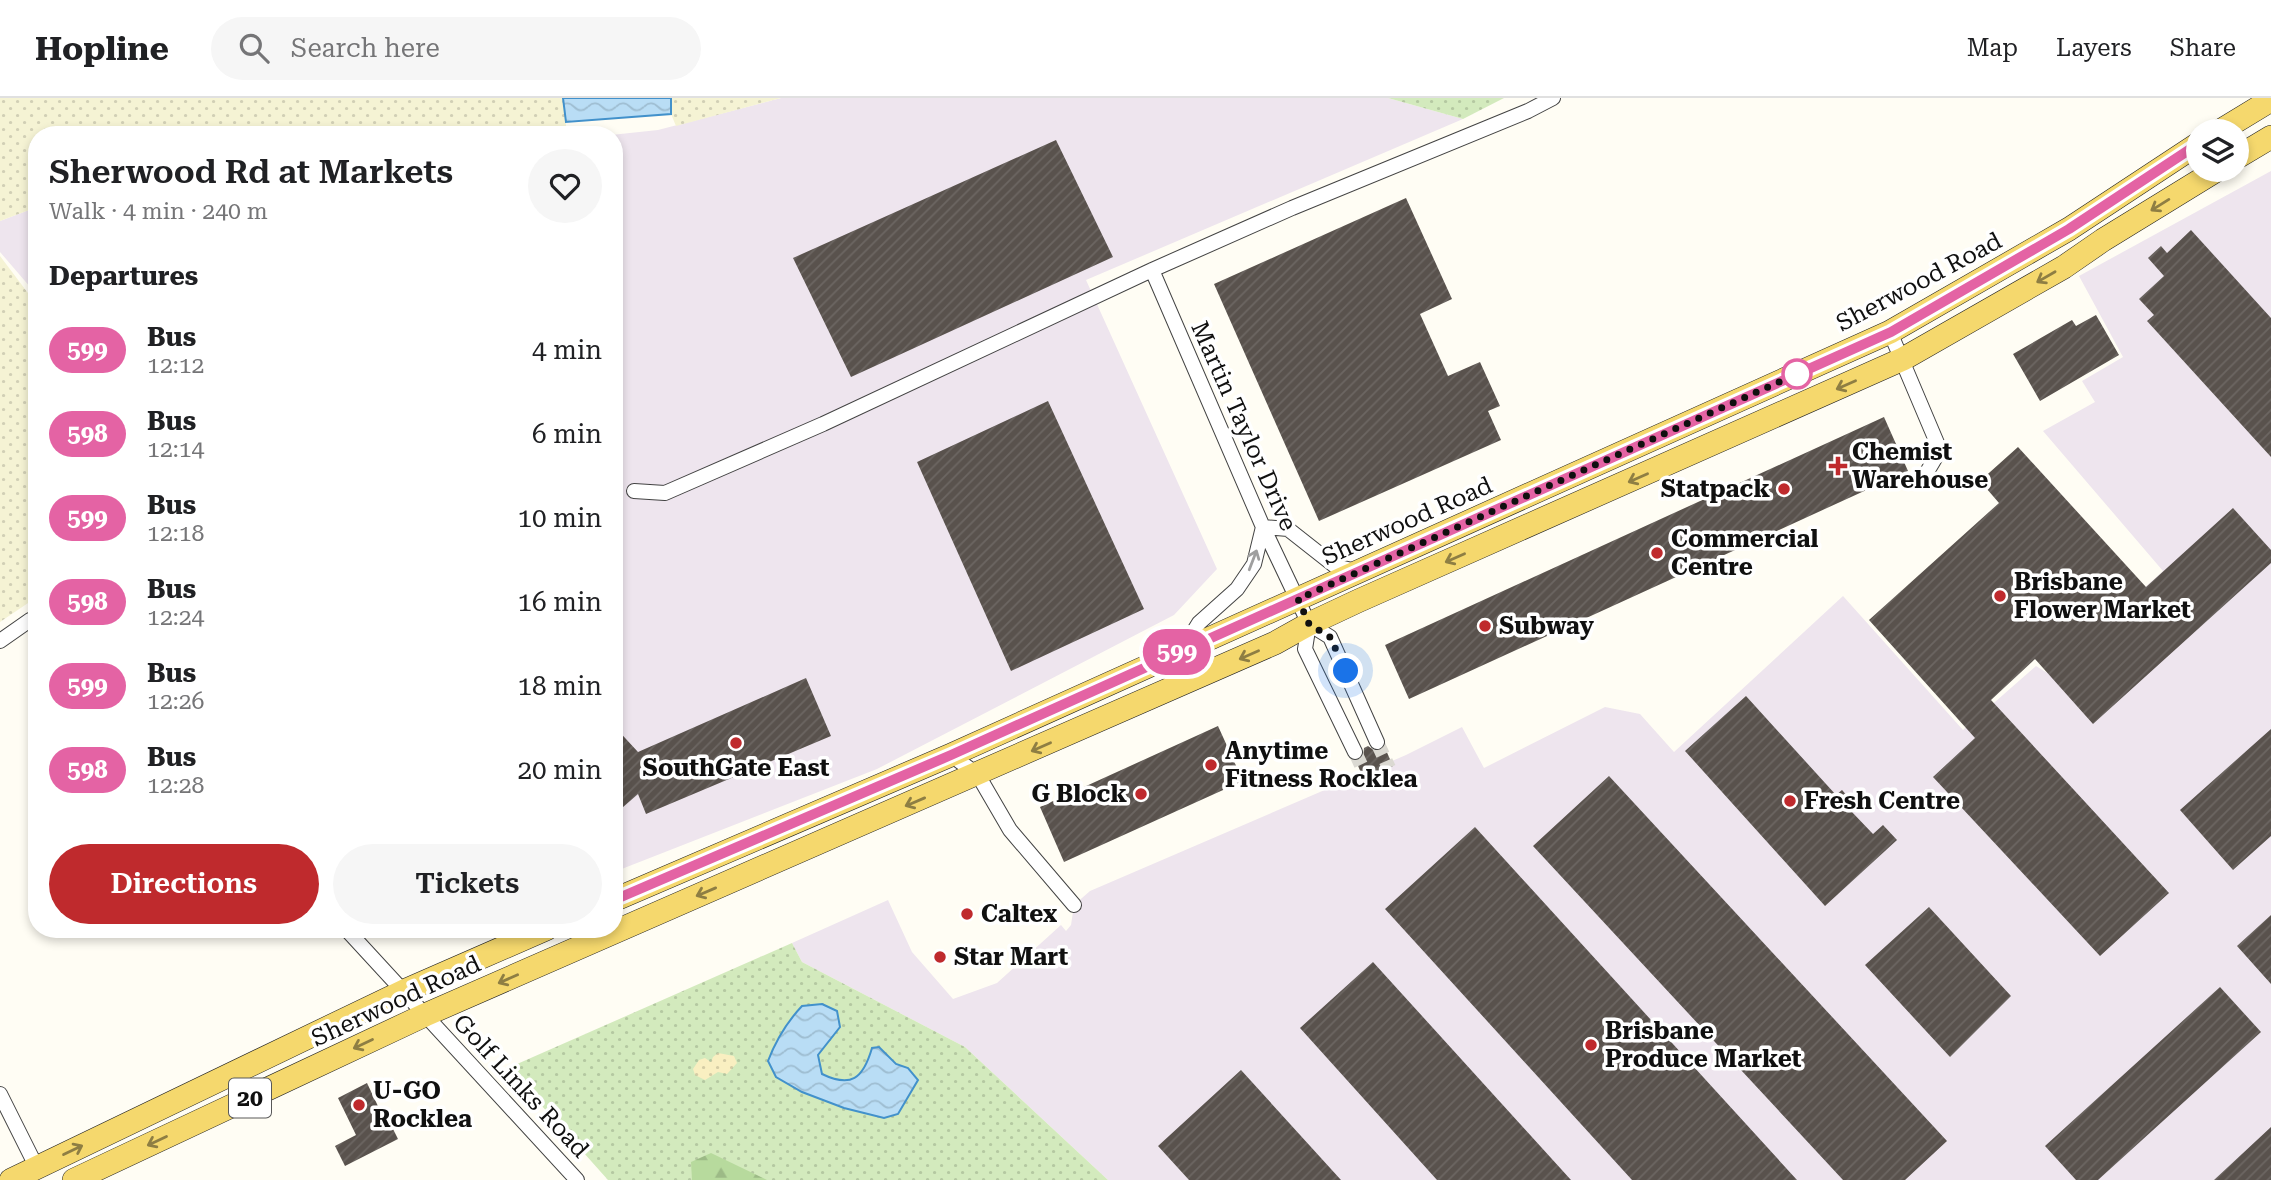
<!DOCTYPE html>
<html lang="en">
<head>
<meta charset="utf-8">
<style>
  :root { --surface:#fff; --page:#f6f6f6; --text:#202124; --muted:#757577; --line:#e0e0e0; --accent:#bf2a2d }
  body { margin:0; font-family:"Roboto Serif",serif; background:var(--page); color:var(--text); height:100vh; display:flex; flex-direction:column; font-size:26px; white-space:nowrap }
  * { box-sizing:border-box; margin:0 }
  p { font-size:23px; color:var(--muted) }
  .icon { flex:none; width:38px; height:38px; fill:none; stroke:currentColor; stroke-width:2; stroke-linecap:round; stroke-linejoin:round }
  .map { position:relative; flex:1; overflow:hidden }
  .details { position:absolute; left:28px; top:28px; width:595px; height:812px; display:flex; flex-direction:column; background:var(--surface); border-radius:28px; box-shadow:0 4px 10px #0003 }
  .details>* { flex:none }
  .badge { padding:0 14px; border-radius:23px; font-size:24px; line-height:46px }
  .buttons { position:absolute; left:2186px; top:21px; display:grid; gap:14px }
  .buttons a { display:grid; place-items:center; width:63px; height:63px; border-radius:50%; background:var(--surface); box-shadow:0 4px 10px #0003; font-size:35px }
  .you { position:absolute; width:35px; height:35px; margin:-18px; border:5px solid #fff; border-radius:50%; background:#1a73e8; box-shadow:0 0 0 10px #1a73e833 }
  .map>.badge { position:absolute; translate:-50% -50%; box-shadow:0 0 0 4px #fff }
  h2 { padding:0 21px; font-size:26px; line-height:63px }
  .round { display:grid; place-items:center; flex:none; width:74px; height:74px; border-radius:37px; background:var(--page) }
  .summary { display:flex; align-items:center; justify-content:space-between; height:119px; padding:0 21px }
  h1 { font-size:33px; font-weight:600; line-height:52px }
  .primary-button { display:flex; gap:14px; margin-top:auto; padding:14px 21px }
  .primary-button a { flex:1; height:80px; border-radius:42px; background:var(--accent); color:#fff; font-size:28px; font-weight:600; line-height:80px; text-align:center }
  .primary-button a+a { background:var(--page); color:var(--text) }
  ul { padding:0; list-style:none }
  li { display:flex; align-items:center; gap:21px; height:84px; padding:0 21px }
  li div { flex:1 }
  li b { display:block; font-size:26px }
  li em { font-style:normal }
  li .badge { min-width:77px; font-weight:700; text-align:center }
  header { display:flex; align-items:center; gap:42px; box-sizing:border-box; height:98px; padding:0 35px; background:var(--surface); border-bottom:2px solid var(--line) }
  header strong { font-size:33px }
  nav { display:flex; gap:38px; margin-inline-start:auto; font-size:24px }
  .search { width:490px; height:63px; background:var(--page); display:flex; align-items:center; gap:18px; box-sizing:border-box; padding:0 24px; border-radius:38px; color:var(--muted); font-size:26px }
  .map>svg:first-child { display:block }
  .industrial { fill:#eee5ee }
  .farmland { fill:url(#farmland-dots) }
  .grass { fill:url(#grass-dots) }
  .forest { fill:url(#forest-firs) }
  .sand { fill:url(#sand-dots) }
  .water { fill:url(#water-waves); stroke:#4291cb; stroke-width:2 }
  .building { fill:url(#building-hatch) }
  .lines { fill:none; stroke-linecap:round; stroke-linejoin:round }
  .minor-tunnel { stroke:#dbd9d2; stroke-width:14; stroke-dasharray:14 7; stroke-linecap:butt }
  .minor-casing { stroke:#434343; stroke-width:16 }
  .primary-casing { stroke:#212121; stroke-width:24 }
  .minor { stroke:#fff; stroke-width:14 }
  .primary { stroke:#f5d86d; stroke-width:23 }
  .oneway { stroke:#8e7e43 }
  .oneway2 { stroke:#9f9f9f }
  .line-casing { stroke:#fff; stroke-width:16 }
  .line { stroke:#e463a4; stroke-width:10 }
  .walk { stroke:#101010; stroke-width:7; stroke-dasharray:0 12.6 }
  .stop-dot { fill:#fff; stroke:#e463a4; stroke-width:3.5 }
  .poi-dot { fill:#bf2a2d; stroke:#fff; stroke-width:2.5 }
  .labels { text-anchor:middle; stroke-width:7; stroke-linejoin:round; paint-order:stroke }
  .shield { fill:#fff; stroke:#585858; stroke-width:2 }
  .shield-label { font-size:23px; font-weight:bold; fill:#101010 }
  .street-label { font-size:24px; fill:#101010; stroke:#fff }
  .poi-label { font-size:24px; font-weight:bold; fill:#101010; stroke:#fff; text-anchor:start }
</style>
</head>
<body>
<header>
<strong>Hopline</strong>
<div class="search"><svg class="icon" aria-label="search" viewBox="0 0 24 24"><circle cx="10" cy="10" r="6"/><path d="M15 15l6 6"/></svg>Search here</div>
<nav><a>Map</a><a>Layers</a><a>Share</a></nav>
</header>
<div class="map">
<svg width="2271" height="1082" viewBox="0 0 2271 1082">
  <defs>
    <pattern id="farmland-dots" width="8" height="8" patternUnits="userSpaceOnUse" patternTransform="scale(1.75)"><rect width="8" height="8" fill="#f5f3d4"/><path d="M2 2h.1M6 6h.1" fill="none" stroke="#d1cfb5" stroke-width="1.8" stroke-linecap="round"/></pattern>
    <pattern id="grass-dots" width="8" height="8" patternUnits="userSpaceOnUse" patternTransform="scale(1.75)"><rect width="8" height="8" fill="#d3eabd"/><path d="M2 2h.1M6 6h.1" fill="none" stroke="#b4c8a1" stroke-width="1.8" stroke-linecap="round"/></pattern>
    <pattern id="forest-firs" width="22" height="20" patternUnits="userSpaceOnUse" patternTransform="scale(1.75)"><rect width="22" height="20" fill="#b7da9d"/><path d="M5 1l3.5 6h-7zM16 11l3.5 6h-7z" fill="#9cba86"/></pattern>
    <pattern id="sand-dots" width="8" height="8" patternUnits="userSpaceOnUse" patternTransform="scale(1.75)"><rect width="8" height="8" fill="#f9efc1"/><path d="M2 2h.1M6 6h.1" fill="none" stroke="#d4cca5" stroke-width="1.8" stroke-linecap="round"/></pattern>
    <pattern id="water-waves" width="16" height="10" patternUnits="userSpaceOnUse" patternTransform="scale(1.75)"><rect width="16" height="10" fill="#b9ddf5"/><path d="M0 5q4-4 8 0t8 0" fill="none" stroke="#9ebdd1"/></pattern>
    <pattern id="building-hatch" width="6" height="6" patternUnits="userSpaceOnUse" patternTransform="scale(1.75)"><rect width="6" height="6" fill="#59524d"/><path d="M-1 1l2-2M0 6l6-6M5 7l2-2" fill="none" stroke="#6c6662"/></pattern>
  </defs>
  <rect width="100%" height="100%" fill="#fffdf4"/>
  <path class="industrial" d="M781 0H1388L1463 21 1086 182 1217 471 1174 517 877 671 614 774V37H611L658 32Z
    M2271 73V1082H1108L965 949 802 864 792 845 888 802 912 854 953 901 997 885 1061 827 1066 833 1071 827 1074 807 1090 793 1406 657 1462 629 1484 670 1605 609 1640 616 1674 654 1843 498 1963 632 2036 568 2049 576 2163 473 2043 333 2095 304 2082 283 2123 259 2079 178Z
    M37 109V197L0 154V123Z"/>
  <path class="farmland" d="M0 0H563L567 37H37V109L0 123Z
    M671 0H781L676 28 671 16Z
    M0 158 37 207V499L0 524Z"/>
  <path class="grass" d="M1388 0H1504L1463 21Z
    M792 845 802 864 965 949 1108 1082H608L508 970Z"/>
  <path class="forest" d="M711 1055 767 1082H692L691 1064Z"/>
  <path class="sand" d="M718 955 734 958 737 965 727 976 718 974 705 982 695 977 693 971 699 962 705 960 711 964 713 959Z"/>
  <path class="water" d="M563 0H671V16L566 24Z
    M822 906 837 913 840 929 818 957 822 976C851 990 863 981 872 950L879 949 896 966 908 970 918 982 898 1016 884 1020 844 1010 802 994 776 979 768 963C776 942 786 925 802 908Z"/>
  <path class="building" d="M1056 42 1113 159 851 279 793 160Z
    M1406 100 1452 201 1420 216 1448 278 1480 264 1500 308 1488 313 1501 342 1319 423 1214 186Z
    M2191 132 2271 220V359L2147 223 2154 217 2139 201 2164 178 2148 160 2161 148 2167 155Z
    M2096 217 2119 257 2040 303 2013 256 2072 222 2076 228Z
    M1048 303 1144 511 1011 573 917 364Z
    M1884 319 1908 373 1409 601 1385 547Z
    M2018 349 2146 489 2233 410 2271 452V465L2093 626 2035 561 1991 602 2169 795 2100 858 1933 679 1975 640 1869 522 1999 405 1980 383Z
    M806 580 831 638 646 716 638 696 614 717V628L638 654Z
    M1746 598 1836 697 1842 692 1856 708 1851 713 1873 736 1883 727 1897 742 1825 808 1685 653Z
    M1218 628 1243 683 1064 764 1040 709Z
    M2271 631V738L2233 772 2180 712Z
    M1368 648 1375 653 1385 650 1393 668 1364 682 1356 663 1363 660 1364 650Z
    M1609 678 1947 1043 1905 1082H1843L1533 748Z
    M1475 729 1797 1082H1632L1385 811Z
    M1929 809 2011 898 1950 959 1865 867Z
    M2271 817V886L2237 848Z
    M1373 864 1571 1082H1437L1300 930Z
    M2220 889 2261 934 2098 1082H2076L2045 1048Z
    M1241 972 1341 1082H1189L1158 1048Z
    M367 985 386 1025 389 1023 398 1041 345 1068 335 1048 356 1037 338 1000Z
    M2271 1029V1082H2214Z"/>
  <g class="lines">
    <path class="minor-tunnel" d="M1377 644 1389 670
      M1355 654 1367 680"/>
    <g class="minor-casing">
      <path id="minor" d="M1152 172 1263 429 1309 526 1330 539 1377 644
        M1890 234 1940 352 1924 379
        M634 393 665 395 823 326 1152 172 1292 110 1528 13 1553 0
        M1263 429 1288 431 1335 468 1356 473
        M1309 526 1305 551 1355 654
        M0 543 30 522 37 521
        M1183 551 1199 525 1237 491 1254 466 1263 429
        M951 657 978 677 1010 732 1074 807
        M346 831 577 1082
        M0 996 37 1070"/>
    </g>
    <g class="primary-casing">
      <path id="primary" d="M2220 33 2271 2
        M2236 60 2271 39
        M614 802 951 657 1890 234 2069 131 2198 46
        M11 1082 404 893 546 831
        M74 1082 425 917 1275 545 1309 526 1358 503 1903 261 2064 169 2103 142 2217 72"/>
    </g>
    <use href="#minor" class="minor"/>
    <use href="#primary" class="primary"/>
  </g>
  <defs><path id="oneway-shaft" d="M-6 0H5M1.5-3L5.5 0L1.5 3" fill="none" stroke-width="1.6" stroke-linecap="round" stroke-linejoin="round" transform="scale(1.75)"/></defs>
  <g class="oneway">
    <use href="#oneway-shaft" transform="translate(2160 107) rotate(148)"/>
    <use href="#oneway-shaft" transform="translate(2046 179) rotate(150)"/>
    <use href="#oneway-shaft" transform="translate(1846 287) rotate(156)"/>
    <use href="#oneway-shaft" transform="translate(1638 380) rotate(156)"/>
    <use href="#oneway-shaft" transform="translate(1455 460) rotate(156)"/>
    <use href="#oneway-shaft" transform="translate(1249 557) rotate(156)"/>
    <use href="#oneway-shaft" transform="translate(1041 649) rotate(156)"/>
    <use href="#oneway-shaft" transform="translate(915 704) rotate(157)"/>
    <use href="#oneway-shaft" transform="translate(706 794) rotate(157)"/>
    <use href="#oneway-shaft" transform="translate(508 881) rotate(156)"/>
    <use href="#oneway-shaft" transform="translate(363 946) rotate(155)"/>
    <use href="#oneway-shaft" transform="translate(157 1043) rotate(155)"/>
    <use href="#oneway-shaft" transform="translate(73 1052) rotate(-26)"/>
  </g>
  <use class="oneway2" href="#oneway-shaft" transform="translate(1253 462) rotate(-69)"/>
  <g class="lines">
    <g class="line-casing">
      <path id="line" d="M614 802 951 657 1891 234 2069 131 2198 46"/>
    </g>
    <use href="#line" class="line"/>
    <path class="walk" d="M1346 573 1330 539 1309 526 1298 501 1799 275 1797 276"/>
  </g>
  <circle class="stop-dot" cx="1797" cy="276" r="14"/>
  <g class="poi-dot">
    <path d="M1834.5 357.5h7v7h7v7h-7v7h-7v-7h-7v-7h7z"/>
    <circle cx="1784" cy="391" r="7"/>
    <circle cx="1657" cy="455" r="7"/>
    <circle cx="2000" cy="498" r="7"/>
    <circle cx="1485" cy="528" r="7"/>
    <circle cx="736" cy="645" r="7"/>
    <circle cx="1211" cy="667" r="7"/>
    <circle cx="1141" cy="696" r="7"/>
    <circle cx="1790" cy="703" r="7"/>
    <circle cx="967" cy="816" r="7"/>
    <circle cx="940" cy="859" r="7"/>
    <circle cx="1591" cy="947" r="7"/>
    <circle cx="359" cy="1007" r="7"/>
  </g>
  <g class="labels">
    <rect class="shield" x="229" y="980.5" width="42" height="39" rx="5"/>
    <g class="shield-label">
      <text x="250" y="1008">20</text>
    </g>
    <g class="street-label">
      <text transform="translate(1919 184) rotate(-28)" y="8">Sherwood Road</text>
      <text transform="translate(1244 328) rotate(66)" y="8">Martin Taylor Drive</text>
      <text transform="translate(1407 423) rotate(-24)" y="8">Sherwood Road</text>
      <text transform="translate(396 903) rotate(-25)" y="8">Sherwood Road</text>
      <text transform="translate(521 988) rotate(47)" y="8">Golf Links Road</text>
    </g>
    <g class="poi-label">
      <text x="1852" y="362">Chemist<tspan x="1852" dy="28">Warehouse</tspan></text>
      <text x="1770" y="399" text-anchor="end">Statpack</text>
      <text x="1671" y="449">Commercial<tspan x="1671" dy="28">Centre</tspan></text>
      <text x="2014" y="492">Brisbane<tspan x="2014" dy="28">Flower Market</tspan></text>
      <text x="1499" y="536">Subway</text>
      <text x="1225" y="661">Anytime<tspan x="1225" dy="28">Fitness Rocklea</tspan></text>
      <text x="736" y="678" text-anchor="middle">SouthGate East</text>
      <text x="1127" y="704" text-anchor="end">G Block</text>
      <text x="1804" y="711">Fresh Centre</text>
      <text x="981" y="824">Caltex</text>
      <text x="954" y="867">Star Mart</text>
      <text x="1605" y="941">Brisbane<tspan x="1605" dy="28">Produce Market</tspan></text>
      <text x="373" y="1001">U-GO<tspan x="373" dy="28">Rocklea</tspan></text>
    </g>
  </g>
</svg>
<div class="buttons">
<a><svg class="icon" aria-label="layers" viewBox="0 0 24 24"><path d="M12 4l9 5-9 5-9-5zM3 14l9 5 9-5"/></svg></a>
</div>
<div class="you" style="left:1346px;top:573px"></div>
<b class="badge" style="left:1177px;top:554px;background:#e463a4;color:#fff">599</b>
<section class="details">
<div class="summary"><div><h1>Sherwood Rd at Markets</h1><p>Walk · 4 min · 240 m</p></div><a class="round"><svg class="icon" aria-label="heart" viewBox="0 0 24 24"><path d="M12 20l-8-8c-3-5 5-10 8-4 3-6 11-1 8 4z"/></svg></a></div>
<h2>Departures</h2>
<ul>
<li><span class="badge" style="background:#e463a4;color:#fff">599</span><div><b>Bus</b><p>12:12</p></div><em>4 min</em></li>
<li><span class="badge" style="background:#e463a4;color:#fff">598</span><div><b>Bus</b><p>12:14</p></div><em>6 min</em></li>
<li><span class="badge" style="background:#e463a4;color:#fff">599</span><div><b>Bus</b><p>12:18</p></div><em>10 min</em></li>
<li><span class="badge" style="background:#e463a4;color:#fff">598</span><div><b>Bus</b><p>12:24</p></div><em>16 min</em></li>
<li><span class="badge" style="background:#e463a4;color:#fff">599</span><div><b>Bus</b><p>12:26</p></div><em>18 min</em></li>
<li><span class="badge" style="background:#e463a4;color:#fff">598</span><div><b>Bus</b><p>12:28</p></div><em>20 min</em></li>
</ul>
<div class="primary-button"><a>Directions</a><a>Tickets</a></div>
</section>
</div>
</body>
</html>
